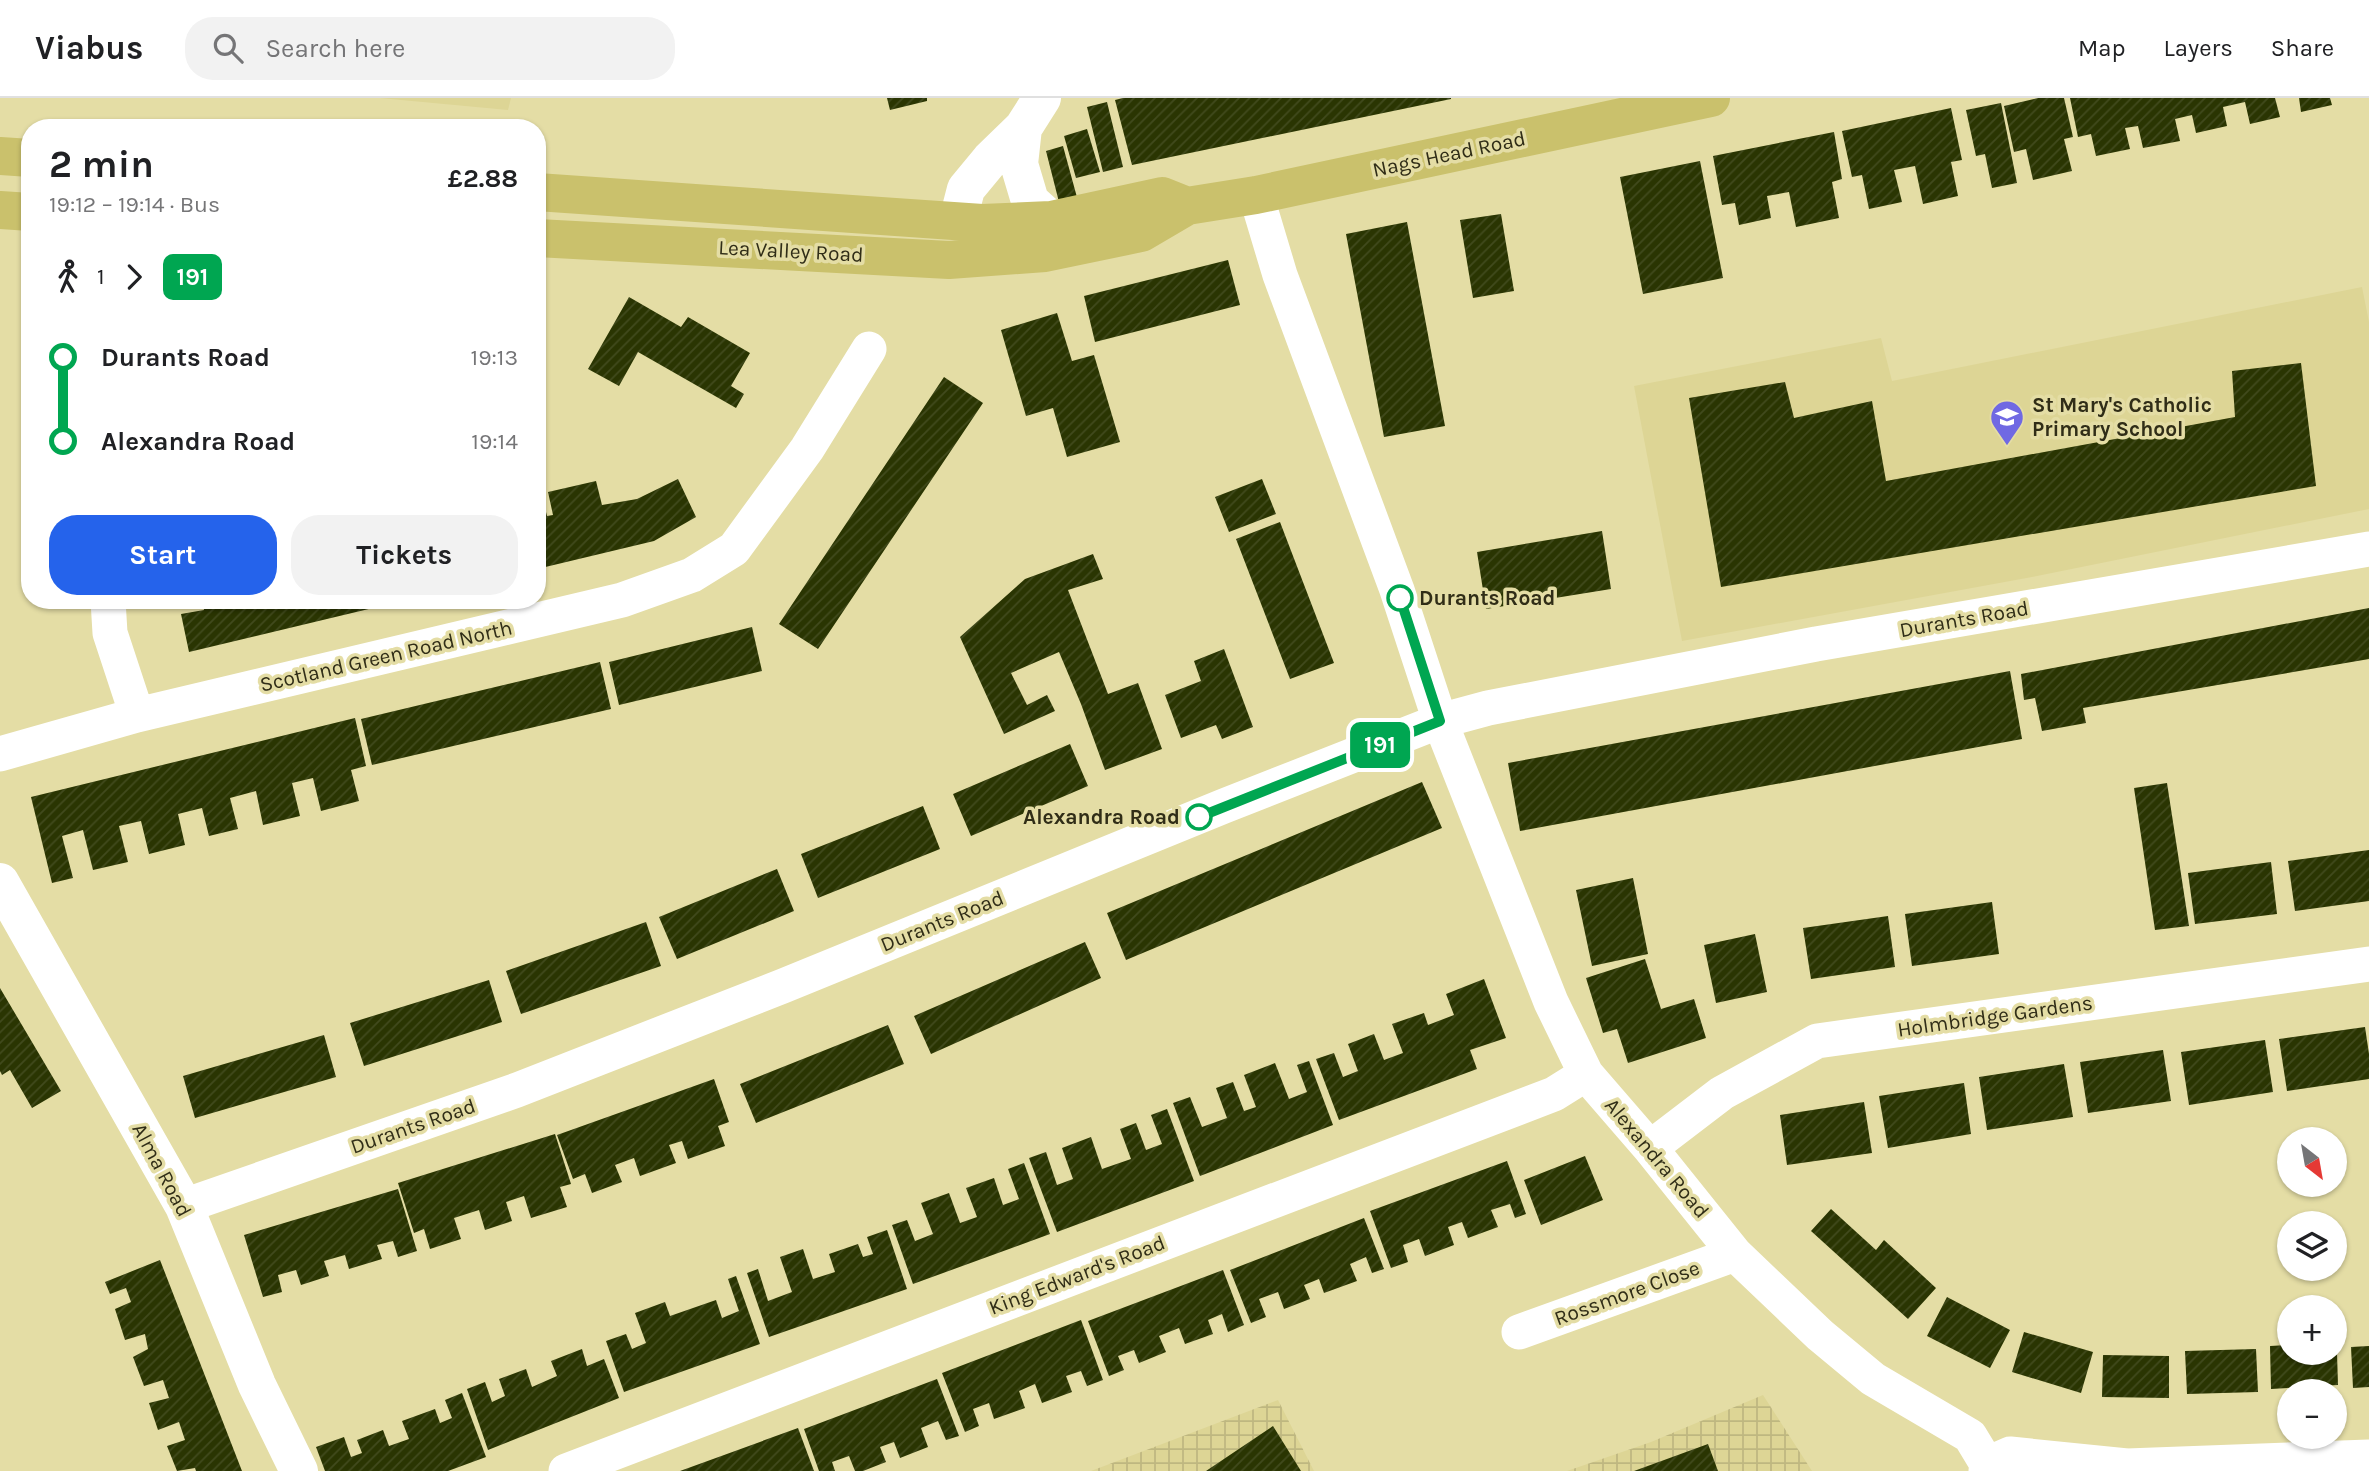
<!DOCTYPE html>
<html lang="en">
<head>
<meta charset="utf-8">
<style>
  :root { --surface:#fff; --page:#f2f2f2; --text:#202124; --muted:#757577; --line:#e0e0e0; --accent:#2563eb }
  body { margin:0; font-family:Karla,sans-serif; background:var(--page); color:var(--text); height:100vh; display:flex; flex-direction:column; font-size:26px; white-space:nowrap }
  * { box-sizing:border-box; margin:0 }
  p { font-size:23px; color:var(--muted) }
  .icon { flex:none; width:38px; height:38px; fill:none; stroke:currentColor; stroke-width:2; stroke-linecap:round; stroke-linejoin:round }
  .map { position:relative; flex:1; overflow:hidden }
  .side { position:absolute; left:21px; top:21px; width:525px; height:490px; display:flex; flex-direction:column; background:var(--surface); border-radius:28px; box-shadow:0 2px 5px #0004 }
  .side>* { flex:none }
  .badge { padding:0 14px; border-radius:10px; font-size:24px; line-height:46px }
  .needle { width:46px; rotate:149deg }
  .tools { position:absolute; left:2277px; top:1029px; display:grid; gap:14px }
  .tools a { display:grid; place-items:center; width:70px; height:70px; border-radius:50%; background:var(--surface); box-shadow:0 2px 5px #0004; font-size:35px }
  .map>.badge { position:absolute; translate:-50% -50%; box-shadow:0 0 0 4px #fff }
  .legs { display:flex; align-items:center; gap:10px; height:77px; padding:0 28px; font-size:23px }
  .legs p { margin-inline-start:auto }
  .overview { display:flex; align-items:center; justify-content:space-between; height:119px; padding:0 28px }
  h1 { font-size:38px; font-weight:700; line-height:52px }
  .cta { display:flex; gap:14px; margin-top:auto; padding:14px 28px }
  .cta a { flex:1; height:80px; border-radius:28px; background:var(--accent); color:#fff; font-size:28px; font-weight:700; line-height:80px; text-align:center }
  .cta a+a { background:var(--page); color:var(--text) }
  ul { padding:0 28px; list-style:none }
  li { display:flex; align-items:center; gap:24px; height:84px; font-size:26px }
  li i { display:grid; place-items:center; width:10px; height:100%; margin:0 9px; background:currentColor }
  li i::after { content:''; width:18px; height:18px; margin:-9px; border:5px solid; border-radius:50%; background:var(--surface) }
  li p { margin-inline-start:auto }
  li:first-child i { background:linear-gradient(#0000 50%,currentColor 0) }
  li:last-child i { background:linear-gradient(currentColor 50%,#0000 0) }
  header { display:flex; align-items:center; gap:42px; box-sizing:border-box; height:98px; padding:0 35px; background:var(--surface); border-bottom:2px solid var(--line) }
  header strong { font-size:33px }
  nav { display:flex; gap:38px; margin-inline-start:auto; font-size:24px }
  .search { width:490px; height:63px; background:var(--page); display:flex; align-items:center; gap:18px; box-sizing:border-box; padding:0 24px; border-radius:28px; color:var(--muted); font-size:26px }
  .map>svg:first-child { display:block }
  .built { fill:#ddd595 }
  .industrial { fill:url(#industrial-grid) }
  .building { fill:url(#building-hatch) }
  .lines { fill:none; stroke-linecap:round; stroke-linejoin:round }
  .minor { stroke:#fff; stroke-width:35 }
  .tertiary { stroke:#fff; stroke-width:38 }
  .primary { stroke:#cac16c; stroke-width:38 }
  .line-1-casing { stroke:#fff; stroke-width:16 }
  .line-1 { stroke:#00a651; stroke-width:10 }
  .stop-1-dot { fill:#fff; stroke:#00a651; stroke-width:3.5 }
  .labels { text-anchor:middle; stroke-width:7; stroke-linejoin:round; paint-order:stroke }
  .street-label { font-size:21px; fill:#302d17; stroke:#e4dda5 }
  .poi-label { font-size:21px; font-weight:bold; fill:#302d17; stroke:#e4dda5; text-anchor:start }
  .stop-label { font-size:21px; font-weight:bold; fill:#302d17; stroke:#e4dda5; text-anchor:start }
</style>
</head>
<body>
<header>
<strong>Viabus</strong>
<div class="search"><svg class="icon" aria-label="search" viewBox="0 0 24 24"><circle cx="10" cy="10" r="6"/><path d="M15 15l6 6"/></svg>Search here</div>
<nav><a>Map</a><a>Layers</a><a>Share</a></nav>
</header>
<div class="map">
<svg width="2369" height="1373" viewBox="0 0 2369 1373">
  <defs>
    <pattern id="industrial-grid" width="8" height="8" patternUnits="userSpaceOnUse" patternTransform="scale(1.75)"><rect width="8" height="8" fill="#ddd595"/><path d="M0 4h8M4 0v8" fill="none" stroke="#beb780"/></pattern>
    <pattern id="building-hatch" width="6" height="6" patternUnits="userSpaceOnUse" patternTransform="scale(1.75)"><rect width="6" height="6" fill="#2a3502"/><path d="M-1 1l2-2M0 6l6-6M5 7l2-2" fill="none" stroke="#414a1d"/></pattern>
  </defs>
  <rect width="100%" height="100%" fill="#e4dda5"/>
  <path class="built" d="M380 0H511L508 12Z
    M2362 189 2369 224V411L2032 479 1682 543 1634 288 1881 240 1892 283Z"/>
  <path class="industrial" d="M1763 1297 1812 1373H1567L1651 1344Z
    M1278 1302 1314 1373H1091Z"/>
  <path class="building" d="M887 0H927V3L890 12Z
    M1123 0H1451V1L1132 67 1115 2Z
    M2038 0H2064L2073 39 2064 41 2072 73 2033 82 2026 51 2014 54 2004 8Z
    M2070 0H2275L2280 19 2250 26 2245 4 2223 9 2227 28 2196 35 2192 17 2175 21 2180 43 2143 50 2138 28 2125 30 2130 51 2096 58 2091 36 2078 39Z
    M2299 0H2330L2332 7 2301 14Z
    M1107 4 1123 69 1103 74 1087 9Z
    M2001 5 2017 85 1992 90 1985 56 1976 58 1966 12Z
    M1951 10 1962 62 1951 64 1958 98 1923 106 1915 68 1894 72 1902 104 1869 111 1862 77 1852 79 1842 33Z
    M1087 31 1100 74 1076 80 1064 38Z
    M1834 34 1842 81 1832 84 1839 120 1796 129 1789 94 1767 98 1771 120 1739 127 1735 105 1722 107 1713 58Z
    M1063 48 1078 103 1060 108 1046 53Z
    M1700 63 1723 180 1643 196 1620 79Z
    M1501 116 1514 193 1473 200 1460 122Z
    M1407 124 1445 328 1384 339 1346 136Z
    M1228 162 1240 207 1095 244 1084 198Z
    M629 199 681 229 688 219 750 255 731 288 744 296 736 310 638 254 619 288 588 271Z
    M1057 215 1072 263 1094 257 1120 344 1067 359 1053 310 1026 318 1001 232Z
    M2301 265 2316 388 1721 489 1689 300 1785 284 1794 320 1872 303 1886 383 2235 319 2232 273Z
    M944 279 983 305 818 551 779 526Z
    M678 381 696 419 654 443 537 471V403L543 402 547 418 553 417 548 394 596 383 602 407 637 401Z
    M1262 381 1276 416 1229 434 1215 399Z
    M1280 424 1334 565 1290 581 1236 441Z
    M1602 433 1611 491 1486 511 1477 454Z
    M1093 456 1103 481 1068 492 1108 596 1138 585 1162 651 1105 672 1081 606 1059 554 1011 575 1027 607 1047 597 1055 613 1004 636 960 539 1025 481Z
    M202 502H219L220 509 246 504V502L402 503 189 554 181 516 204 512Z
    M2369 510V561L2083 610 2086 625 2042 633 2035 600 2024 602 2021 576Z
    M752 529 762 573 619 607 609 564Z
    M1224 551 1253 629 1222 641 1216 627 1181 640 1165 597 1201 583 1194 563Z
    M600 564 611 611 372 667 361 621Z
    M2010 573 2022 641 1520 733 1508 665Z
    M355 620 366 668 351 672 359 703 321 713 313 680 292 685 300 718 263 727 256 693 230 700 238 731 209 738 202 710 178 716 185 747 149 756 141 723 119 728 128 764 93 772 83 732 62 738 73 780 52 785 31 699Z
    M1070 646 1088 688 971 738 953 696Z
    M1422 684 1442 730 1126 862 1107 815Z
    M2167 685 2189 828 2155 832 2134 690Z
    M923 708 940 751 818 800 801 756Z
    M2369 752V803L2295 813 2288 763Z
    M2271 764 2277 816 2195 826 2188 775Z
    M777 771 794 813 677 861 659 819Z
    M1633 780 1648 856 1592 868 1576 792Z
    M1992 804 1999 856 1912 868 1905 816Z
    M1888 818 1895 869 1811 881 1803 830Z
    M646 824 661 868 521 916 506 873Z
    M1755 836 1767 894 1716 905 1704 847Z
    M1085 844 1101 880 931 956 914 918Z
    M1645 861 1661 911 1694 901 1706 940 1628 965 1617 931 1603 935 1586 880Z
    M1484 881 1506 940 1470 952 1477 971 1339 1022 1316 961 1334 955 1343 979 1358 973 1348 946 1374 936 1384 962 1403 955 1392 926 1424 915 1428 927 1454 917 1446 896Z
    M489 882 502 924 364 968 350 925Z
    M0 890 61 993 32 1010 10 972 2 977 0 973Z
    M888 927 904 966 756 1025 740 986Z
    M2365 929 2369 956V981L2287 993 2279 941Z
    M324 937 336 979 195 1020 183 978Z
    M2265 942 2273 994 2189 1007 2181 954Z
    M2163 952 2171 1003 2088 1015 2080 964Z
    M1309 963 1333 1027 1200 1078 1173 1005 1190 999 1202 1029 1227 1020 1216 990 1233 984 1244 1013 1256 1009 1244 977 1275 965 1289 1001 1307 994 1297 967Z
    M2064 966 2073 1019 1987 1032 1979 979Z
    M714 981 729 1024 718 1028 725 1048 688 1061 682 1043 669 1047 676 1065 640 1078 634 1060 615 1067 622 1084 592 1095 585 1076 573 1081 557 1037Z
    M1964 985 1971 1036 1888 1050 1879 998Z
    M1864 1004 1872 1055 1787 1067 1780 1017Z
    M1167 1011 1194 1083 1057 1134 1029 1060 1046 1054 1057 1087 1073 1081 1062 1050 1091 1039 1102 1071 1131 1061 1120 1031 1136 1025 1146 1052 1162 1046 1151 1017Z
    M555 1036 571 1086 560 1089 567 1109 531 1120 524 1098 506 1104 512 1123 485 1132 479 1112 454 1120 461 1141 430 1151 424 1131 414 1135 398 1085Z
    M1585 1058 1603 1102 1541 1127 1524 1082Z
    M1507 1063 1526 1116 1515 1120 1510 1106 1491 1112 1498 1129 1468 1140 1462 1124 1448 1129 1454 1147 1425 1158 1419 1141 1403 1147 1408 1164 1391 1170 1370 1113Z
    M1024 1065 1050 1136 913 1186 892 1127 907 1122 915 1143 933 1136 921 1105 949 1095 960 1125 977 1119 966 1090 994 1080 1003 1107 1019 1101 1008 1071Z
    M398 1091 417 1153 398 1159 393 1143 377 1147 382 1161 349 1171 345 1157 324 1163 329 1178 301 1187 296 1172 278 1177 282 1194 263 1199 244 1137Z
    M1831 1111 1876 1152 1884 1142 1936 1190 1908 1221 1811 1133Z
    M1364 1120 1384 1171 1372 1175 1366 1159 1350 1166 1357 1183 1324 1195 1319 1181 1304 1187 1310 1201 1284 1211 1278 1194 1259 1201 1266 1219 1251 1225 1230 1172Z
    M887 1132 907 1191 769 1239 747 1175 758 1171 768 1203 792 1194 780 1159 803 1151 813 1181 835 1174 829 1156 858 1146 863 1159 873 1156 867 1139Z
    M160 1162 242 1373H196L195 1370 177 1373 167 1348 185 1342 179 1324 158 1332 149 1305 169 1300 163 1282 144 1288 133 1259 148 1251 145 1236 125 1242 115 1211 131 1204 126 1190 110 1196 105 1184Z
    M1223 1172 1244 1227 1228 1234 1222 1216 1208 1222 1213 1236 1185 1246 1179 1230 1159 1238 1166 1254 1139 1265 1134 1252 1118 1258 1124 1272 1109 1278 1088 1223Z
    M736 1178 760 1246 624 1294 606 1243 626 1236 632 1251 646 1245 635 1215 665 1204 670 1218 716 1202 722 1220 739 1213 728 1181Z
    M1947 1199 2010 1232 1990 1270 1927 1238Z
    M1081 1222 1103 1282 1087 1288 1081 1273 1066 1278 1072 1294 1042 1305 1035 1286 1019 1293 1025 1310 994 1321 989 1305 973 1311 979 1328 965 1334 942 1275Z
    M2024 1234 2093 1254 2081 1295 2012 1274Z
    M2289 1247V1255H2337L2338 1287 2271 1291 2270 1248Z
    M2369 1248V1289L2353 1290 2351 1249Z
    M582 1251 587 1268 604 1261 619 1300 488 1352 467 1291 485 1284 492 1304 505 1298 499 1281 526 1271 532 1289 557 1278 551 1263Z
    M2256 1251 2258 1294 2187 1296 2185 1253Z
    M2103 1257 2169 1258V1300L2102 1299Z
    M937 1281 959 1338 946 1342 938 1323 921 1330 928 1349 900 1360 894 1344 880 1349 886 1364 863 1373H855L849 1358 832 1364 835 1373H819L804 1331Z
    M462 1295 486 1359 448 1373H325L316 1349 344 1339 351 1359 362 1355 357 1342 383 1332 389 1348 409 1341 402 1323 435 1311 440 1325 452 1320 445 1302Z
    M1273 1328 1301 1373H1206Z
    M798 1330 814 1373H680Z
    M1708 1346 1718 1373H1634Z"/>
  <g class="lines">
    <path class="minor" d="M1256 97 1280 177 1397 492 1440 623 1551 904 1586 976 1650 1050 1735 1156 1820 1237 1873 1281 1970 1338 1987 1366 1986 1373
      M108 502 110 535 137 617
      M0 656 137 617 622 502 692 477 734 451 807 351 869 251
      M1650 1050 1722 995 1817 943 2369 866
      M184 1108 517 992 783 888 1224 708 1440 623 1488 610 1816 546 2369 451
      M1519 1234 1735 1156
      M1987 1366 2010 1356 2127 1368 2369 1359
      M566 1373 1554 996 1586 976"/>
    <path class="tertiary" d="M1023 30 1019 66 1030 103 1051 122
      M958 122 966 91 990 62 1023 30 1042 0
      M0 784 184 1108 257 1287 299 1373"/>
    <path class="primary" d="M0 58 30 60
      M537 94 982 125 1051 122 1162 98 1187 108
      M0 112 30 114
      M537 140 949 162 1045 155 1141 135 1187 108 1256 97 1711 0"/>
  </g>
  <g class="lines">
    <g class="line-1-casing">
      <path id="line-1" d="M1199 719 1440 623 1400 500"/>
    </g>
    <use href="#line-1" class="line-1"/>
  </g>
  <defs>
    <g id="school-pin" transform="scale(1.75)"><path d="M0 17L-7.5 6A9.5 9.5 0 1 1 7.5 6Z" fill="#7069e3" stroke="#e4dda5"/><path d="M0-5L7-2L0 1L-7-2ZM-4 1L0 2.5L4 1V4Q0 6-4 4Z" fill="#fff"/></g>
  </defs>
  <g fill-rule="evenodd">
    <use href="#school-pin" x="2007" y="319"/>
  </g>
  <g class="stop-1-dot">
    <circle cx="1400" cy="500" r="12"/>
    <circle cx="1199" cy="719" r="12"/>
  </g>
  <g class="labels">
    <g class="street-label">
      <text transform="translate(1449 56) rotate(-12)" y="7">Nags Head Road</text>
      <text transform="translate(791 153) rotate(3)" y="7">Lea Valley Road</text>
      <text transform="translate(1964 521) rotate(-10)" y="7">Durants Road</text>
      <text transform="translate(386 558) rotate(-13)" y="7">Scotland Green Road North</text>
      <text transform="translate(942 823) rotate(-22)" y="7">Durants Road</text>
      <text transform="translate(1995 918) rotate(-8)" y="7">Holmbridge Gardens</text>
      <text transform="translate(413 1028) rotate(-19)" y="7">Durants Road</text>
      <text transform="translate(1657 1060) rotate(50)" y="7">Alexandra Road</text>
      <text transform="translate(162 1072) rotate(62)" y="7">Alma Road</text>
      <text transform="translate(1077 1177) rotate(-21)" y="7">King Edward's Road</text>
      <text transform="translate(1627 1195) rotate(-20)" y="7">Rossmore Close</text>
    </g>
    <g class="poi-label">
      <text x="2032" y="314">St Mary's Catholic<tspan x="2032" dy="24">Primary School</tspan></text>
    </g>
    <g class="stop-label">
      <text x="1419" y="507">Durants Road</text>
      <text x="1180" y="726" text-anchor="end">Alexandra Road</text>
    </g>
  </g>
</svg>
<div class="tools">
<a><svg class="needle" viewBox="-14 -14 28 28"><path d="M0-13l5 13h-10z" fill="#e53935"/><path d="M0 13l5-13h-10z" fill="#757577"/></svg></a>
<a><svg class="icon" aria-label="layers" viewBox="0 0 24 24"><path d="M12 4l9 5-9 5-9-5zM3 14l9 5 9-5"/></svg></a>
<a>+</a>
<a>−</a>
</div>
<b class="badge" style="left:1380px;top:647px;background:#00a651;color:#fff">191</b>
<section class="side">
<div class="overview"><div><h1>2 min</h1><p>19:12 – 19:14 · Bus</p></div><b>£2.88</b></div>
<div class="legs"><svg class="icon" aria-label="walk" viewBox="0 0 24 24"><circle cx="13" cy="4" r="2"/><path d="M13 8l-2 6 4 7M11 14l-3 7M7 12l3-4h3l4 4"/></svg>1<svg class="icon" aria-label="forward" viewBox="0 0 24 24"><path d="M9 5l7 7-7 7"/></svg><b class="badge" style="background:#00a651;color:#fff">191</b></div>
<ul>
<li><i style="color:#00a651"></i><b>Durants Road</b><p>19:13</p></li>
<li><i style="color:#00a651"></i><b>Alexandra Road</b><p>19:14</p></li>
</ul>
<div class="cta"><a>Start</a><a>Tickets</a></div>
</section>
</div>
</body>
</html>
